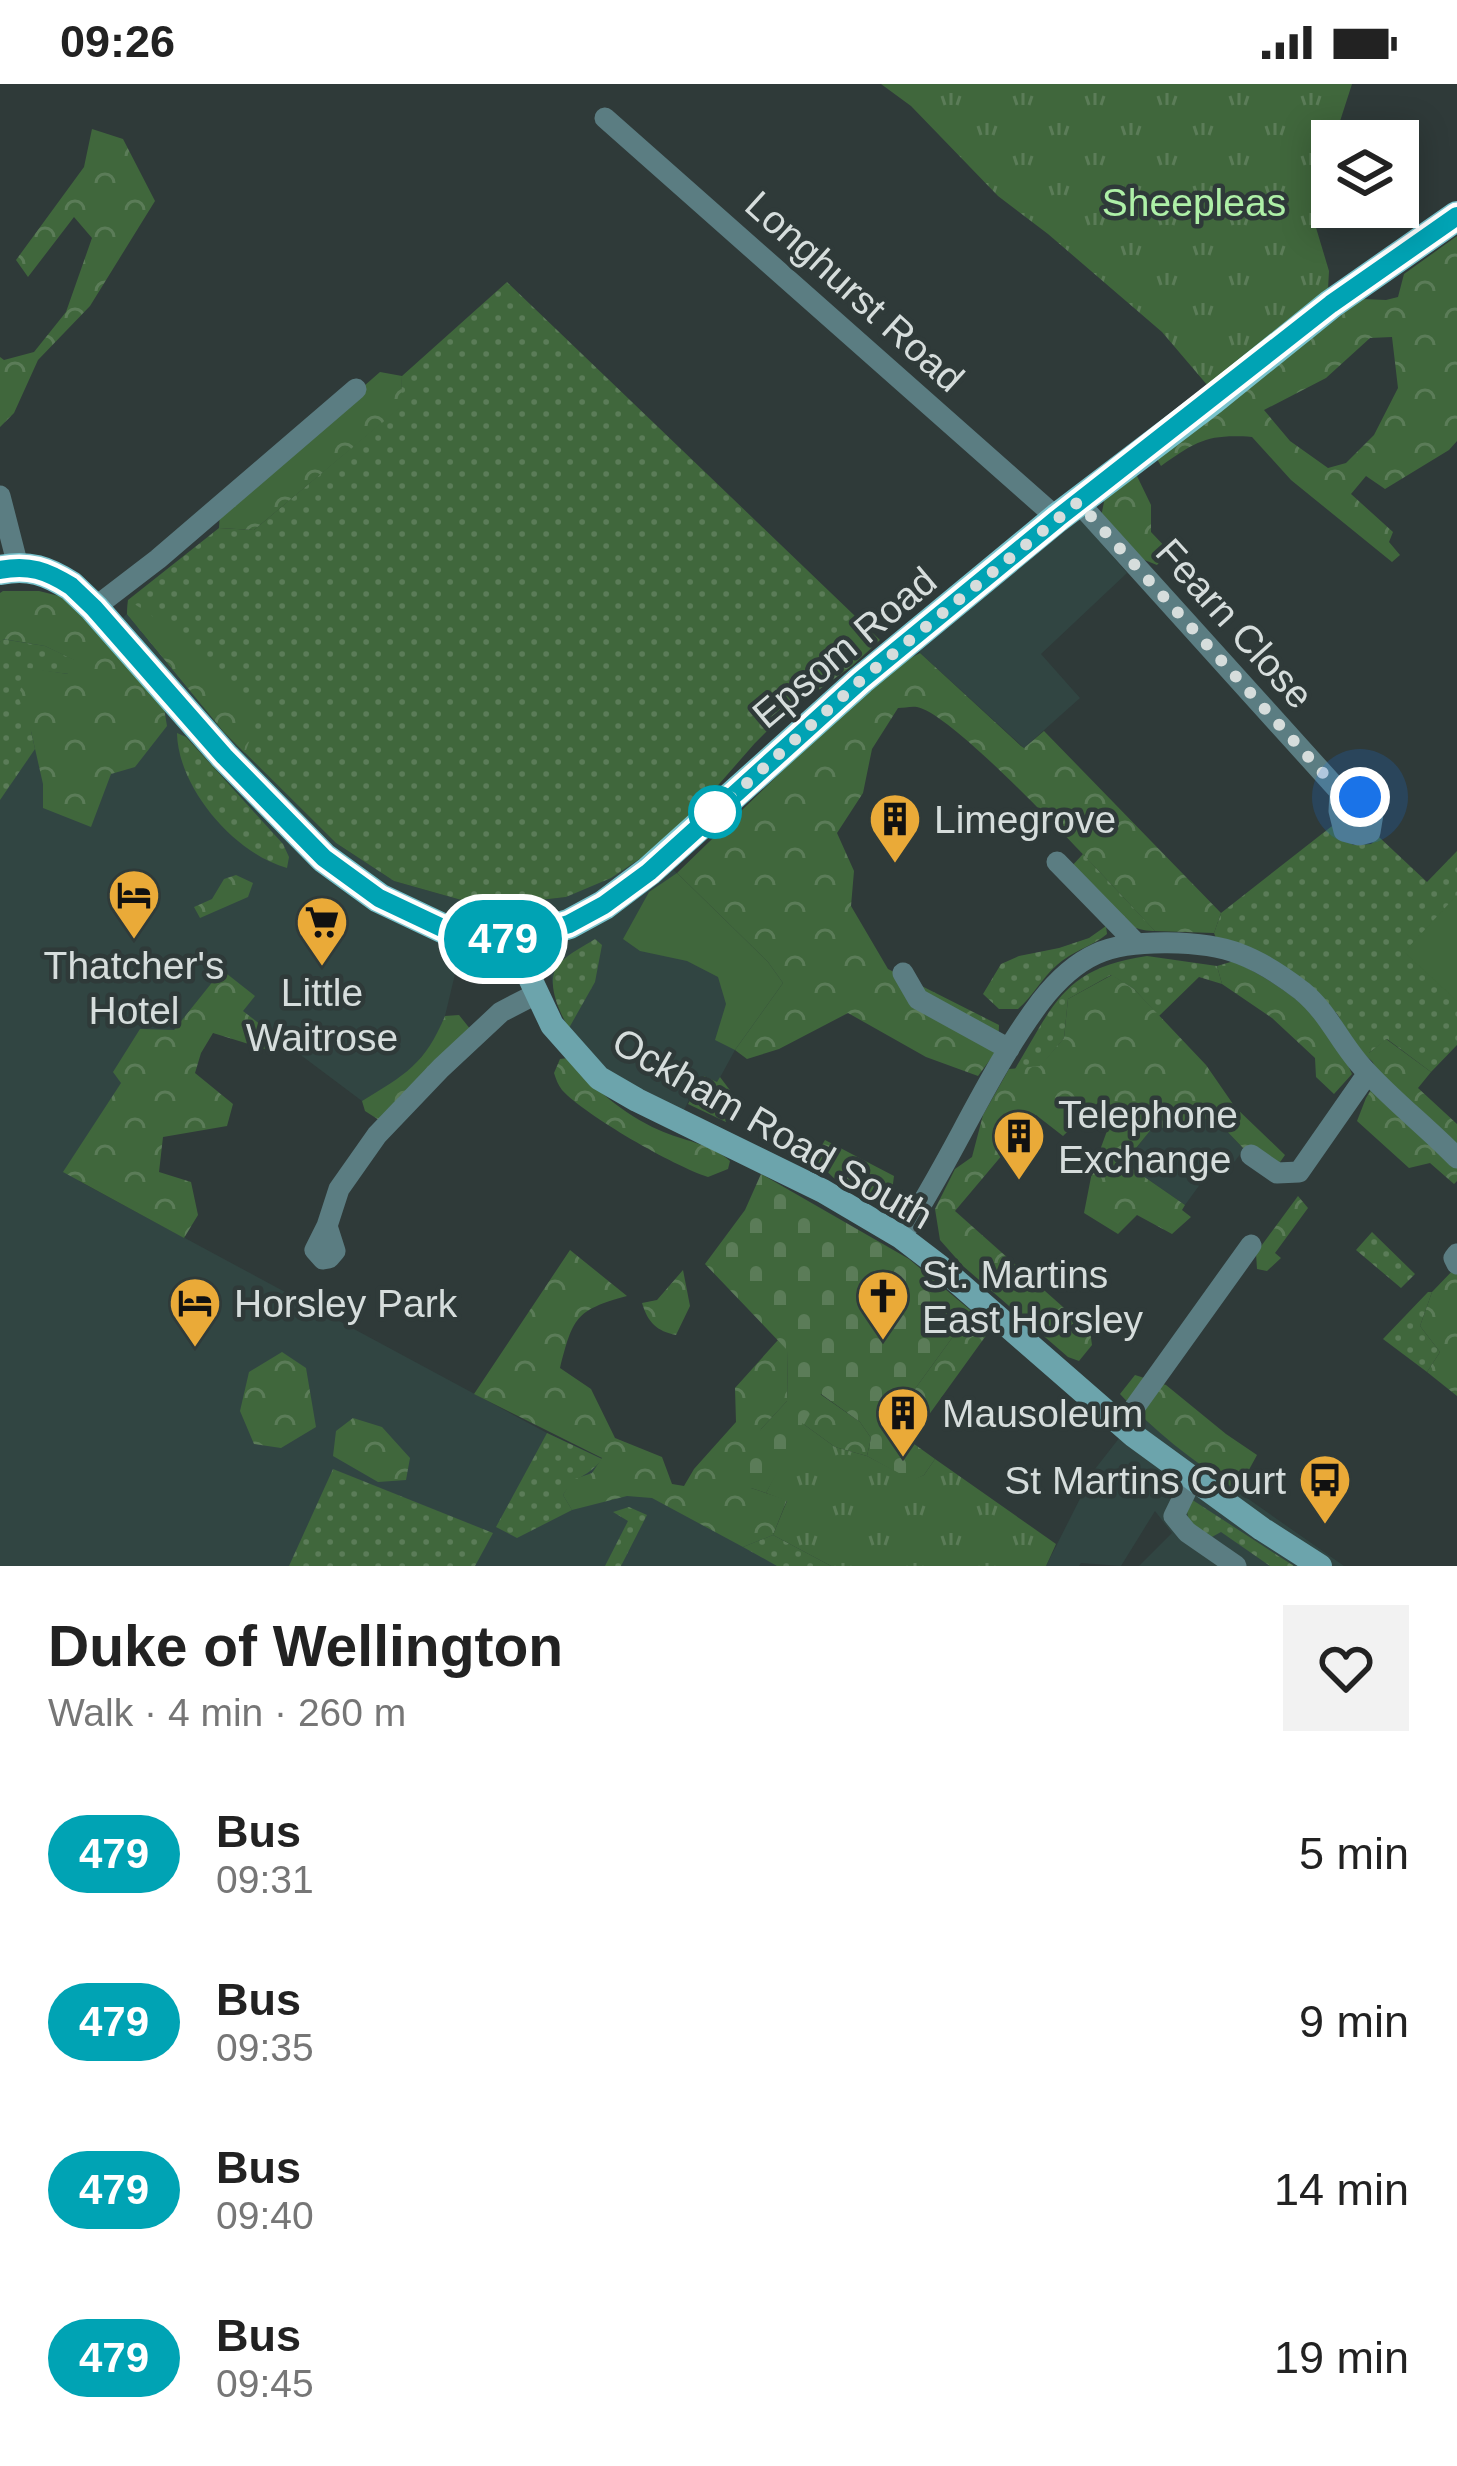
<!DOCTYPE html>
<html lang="en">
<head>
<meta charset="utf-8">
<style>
  :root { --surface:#fff; --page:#f2f2f2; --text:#222; --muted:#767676 }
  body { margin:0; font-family:Helvetica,sans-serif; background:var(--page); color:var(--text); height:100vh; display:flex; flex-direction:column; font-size:45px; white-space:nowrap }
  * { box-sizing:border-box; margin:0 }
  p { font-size:39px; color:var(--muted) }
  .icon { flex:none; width:66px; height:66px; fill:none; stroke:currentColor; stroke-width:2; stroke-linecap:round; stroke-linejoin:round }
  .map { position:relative; height:1482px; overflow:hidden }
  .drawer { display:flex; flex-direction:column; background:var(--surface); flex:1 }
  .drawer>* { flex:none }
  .badge { padding:0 24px; border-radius:39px; font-size:42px; line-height:78px }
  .buttons { position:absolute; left:1311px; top:36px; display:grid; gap:24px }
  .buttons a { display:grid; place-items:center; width:108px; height:108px; border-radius:0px; background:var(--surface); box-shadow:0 6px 30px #0003; font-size:60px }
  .you { position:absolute; width:60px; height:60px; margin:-30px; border:9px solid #fff; border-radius:50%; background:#1a73e8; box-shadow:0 0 0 18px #1a73e833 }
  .map>.badge { position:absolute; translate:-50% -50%; box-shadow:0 0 0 6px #fff }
  .round { display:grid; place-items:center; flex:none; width:126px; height:126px; border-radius:0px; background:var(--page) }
  .overview { display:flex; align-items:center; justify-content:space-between; height:204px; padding:0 48px }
  h1 { font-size:57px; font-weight:700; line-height:90px }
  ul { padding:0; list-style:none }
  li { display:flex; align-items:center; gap:36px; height:168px; padding:0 48px }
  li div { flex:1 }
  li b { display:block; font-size:45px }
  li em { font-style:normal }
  li .badge { min-width:132px; font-weight:700; text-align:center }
  .status { display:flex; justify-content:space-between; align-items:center; height:84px; padding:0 60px; background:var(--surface); direction:ltr }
  .status svg { height:33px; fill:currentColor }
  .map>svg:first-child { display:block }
  .built { fill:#314542 }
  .grass { fill:url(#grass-dots) }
  .forest { fill:url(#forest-crowns); fill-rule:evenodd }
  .cemetery { fill:url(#cemetery-stones) }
  .park { fill:url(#park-tufts) }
  .garden { fill:#40673c }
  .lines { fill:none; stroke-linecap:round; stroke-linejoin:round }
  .street { stroke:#5b7d82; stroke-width:21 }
  .secondary { stroke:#6ca4ac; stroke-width:24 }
  .primary { stroke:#78c2cc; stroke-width:30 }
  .line-casing { stroke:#fff; stroke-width:27 }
  .line { stroke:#00a3b4; stroke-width:18 }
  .walk { stroke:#d6dddc; stroke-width:12; stroke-dasharray:0 21.6 }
  .stop-dot { fill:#fff; stroke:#00a3b4; stroke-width:6 }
  .labels { text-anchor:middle; stroke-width:9; stroke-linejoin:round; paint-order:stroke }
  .park-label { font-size:39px; fill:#aef0a7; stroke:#2f3a39 }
  .street-label { font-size:39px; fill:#d6dddc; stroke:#2f3a39 }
  .poi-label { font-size:39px; fill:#d6dddc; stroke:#2f3a39; text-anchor:start }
</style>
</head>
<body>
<div class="status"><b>09:26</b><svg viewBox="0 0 49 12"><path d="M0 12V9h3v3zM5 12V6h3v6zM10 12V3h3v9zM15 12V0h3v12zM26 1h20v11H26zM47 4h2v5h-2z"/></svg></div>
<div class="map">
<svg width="1457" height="1482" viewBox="0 0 1457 1482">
  <defs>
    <pattern id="grass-dots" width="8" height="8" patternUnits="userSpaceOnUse" patternTransform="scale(3)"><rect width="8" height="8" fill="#40673c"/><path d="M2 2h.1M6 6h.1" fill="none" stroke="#5b7c58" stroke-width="1.8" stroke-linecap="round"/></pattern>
    <pattern id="forest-crowns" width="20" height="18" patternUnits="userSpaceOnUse" patternTransform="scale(3)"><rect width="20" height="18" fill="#40673c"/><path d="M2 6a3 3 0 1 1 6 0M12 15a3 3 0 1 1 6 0" fill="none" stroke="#5b7c58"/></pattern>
    <pattern id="cemetery-stones" width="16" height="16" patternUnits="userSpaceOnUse" patternTransform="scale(3)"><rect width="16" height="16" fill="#40673c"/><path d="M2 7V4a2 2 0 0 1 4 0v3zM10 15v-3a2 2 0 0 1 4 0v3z" fill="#5b7c58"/></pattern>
    <pattern id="park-tufts" width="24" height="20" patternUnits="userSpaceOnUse" patternTransform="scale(3)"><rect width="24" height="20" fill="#40673c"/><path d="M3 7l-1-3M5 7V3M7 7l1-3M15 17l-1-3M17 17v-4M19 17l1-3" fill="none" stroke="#5b7c58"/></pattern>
  </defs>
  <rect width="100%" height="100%" fill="#2f3a39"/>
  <path class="built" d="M1077 431 1127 489 1041 570 1080 614 1024 664 920 569V561Z
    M3 507H39L105 549 127 530 224 648 336 759 394 797 472 819 445 932 435 957 406 991 362 1017 242 927 222 887 140 988 79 1097 547 1349 638 1391 683 1403 831 1482H0V509Z
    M653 766 768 878 783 899 735 966 717 999 694 1006 683 1028 630 1004 585 968 565 939 553 903 539 816 566 813Z
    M1196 1032 1220 1040 1244 1065 1229 1085 1217 1077 1185 1121 1130 1083 1132 1070 1152 1043 1173 1045Z
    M1138 1330 1204 1384 1344 1482H1139L1172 1449 1155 1427 1121 1482 1081 1479 1079 1482H1046L1095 1385Z"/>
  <path class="grass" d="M507 198 880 556 852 582 782 632 755 659 699 723 653 766 611 794 566 813 506 820 472 819 394 797 336 759 224 648 127 530 128 516 219 444 254 446 400 323 402 292Z
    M2 555 45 562 75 576 69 590 28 585 31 647 35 665 0 716V558Z
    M177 649 186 653 283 760 289 773 287 784C235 770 178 704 177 649Z
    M1332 742 1353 761 1371 760 1379 753 1427 798 1457 767V961L1431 988 1387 955 1369 969 1373 978 1353 961 1338 931 1319 910 1216 854 1214 849 1221 829Z
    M1083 770 1155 847C1120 849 1093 807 1070 784Z
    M1106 842 1107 850C1093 862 1072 867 1057 881 1042 894 1033 912 1018 925H999L983 910 1001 880 1019 872 1059 864 1089 854Z
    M595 855 602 861 595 898 569 944C559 928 543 894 561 878 570 869 584 862 595 855Z
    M1147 872 1217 882 1222 900 1199 893 1159 932 1134 905 1111 891 1068 915 1064 954 1040 983 1015 985C1054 920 1064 884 1147 872Z
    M1372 1148 1415 1190 1401 1204 1356 1166Z
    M1428 1208H1432L1420 1242 1440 1268 1427 1288 1383 1255Z
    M547 1349 602 1375C587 1395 577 1389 563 1411L572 1426 517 1454 496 1443Z
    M333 1385 493 1449 475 1482H289Z
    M1191 1415 1294 1482H1270L1221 1448 1210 1454 1189 1437 1186 1423Z
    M629 1423 647 1431 621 1482H605L628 1437 613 1428Z
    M773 1451 831 1482H777L743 1463Z"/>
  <path class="forest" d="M92 45 123 55 155 117 90 222 38 276 14 329 0 343V273L4 276 34 268 66 228 92 154 74 133 28 193 16 176 84 83Z
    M1457 152V357L1449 366 1385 405 1366 392 1351 410 1393 448 1389 458 1400 471 1392 478 1291 396 1252 353C1207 350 1197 357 1161 382L1157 375 1362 215 1386 216 1398 213 1404 190ZM1392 253 1398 304 1374 351 1346 379 1328 384 1290 357 1264 326 1326 294 1370 254Z
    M380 288 402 292 401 323 254 446 219 444 220 428Z
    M1136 390 1151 421V448L1169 467 1157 481 1137 473 1101 433 1105 413Z
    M3 507H39L75 516 164 624 167 642 135 683 111 690 91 743 43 724V700L31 647 18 612 28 584 68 590 74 576 45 562 3 555 0 558V509Z
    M128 516 150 530 259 630 245 669 224 648 127 530Z
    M920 569 1021 662 1024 664 1044 647 1221 829 1214 849 1155 847C1118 808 957 630 917 623 911 622 904 624 898 624L872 665 863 709 837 749 854 787 851 822 888 885 999 941 998 965 978 992 926 973 848 929 779 965 747 975 735 966 783 899 768 878 677 789 834 637 903 578Z
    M236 791 253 799 248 813 200 834 194 823 212 815 224 795Z
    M1234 877C1291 907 1325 930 1352 990L1334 1010 1316 993 1315 974 1272 934 1222 900 1217 882Z
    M222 886 255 912 243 927 283 958 271 967 213 949 201 969 195 989 233 1020 227 1042 163 1053 159 1088 191 1098 198 1131 184 1154 63 1088 121 999 113 988 140 945 174 946Z
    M1112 891 1134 905 1206 981 1235 1023 1285 1071 1278 1081 1244 1065 1220 1040 1196 1032 1173 1045 1153 1043 1132 1069 1130 1083 1185 1121 1182 1126 1191 1133 1172 1150 1137 1131 1118 1150 1084 1129 1092 1088 1115 1025 1103 1014 1063 1052 1036 1031 955 1127 1090 1247 1092 1261 1079 1277 1068 1273 963 1182 940 1156 935 1125 955 1085 972 1073 983 1031 1009 985 1040 982 1064 954 1068 915Z
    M459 931 471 946 379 1036 365 1027 362 1017C405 991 425 980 445 932Z
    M1386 955 1431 988 1418 1004 1457 1040V1097L1454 1100 1430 1079 1409 1084 1357 1037 1366 1014 1380 991 1368 970Z
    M568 974C593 1004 623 1030 659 1046 683 1057 710 1059 730 1077L728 1085 708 1093C674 1082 586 1032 562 1006 558 1001 556 995 554 989L560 975Z
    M704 992 717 998 720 993 732 1009 726 1038 688 1020Z
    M825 1056 894 1092 892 1107 878 1115 838 1098 814 1075Z
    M1298 1112 1308 1124 1275 1169 1281 1174 1267 1187 1257 1185 1256 1169Z
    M570 1166 627 1212C575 1226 573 1234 560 1284L591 1305 615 1354 662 1373 672 1400 684 1402 694 1385 736 1338 735 1304 778 1256 788 1266 787 1317 761 1345 751 1404 787 1416 773 1451 743 1463 652 1414 627 1412 572 1426 563 1411 572 1396 592 1389 602 1374 474 1310Z
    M1457 1182V1312L1427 1288 1440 1268 1420 1242 1432 1208Z
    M683 1186 690 1222 676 1251C657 1247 648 1239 642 1219L657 1216Z
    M968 1232 981 1235 990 1246 910 1357 895 1358 883 1347 886 1314 912 1309Z
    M282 1268 306 1284 316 1343 281 1364 254 1360 240 1327 249 1288Z
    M1135 1291 1166 1301 1226 1350 1257 1371 1245 1393 1233 1404C1193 1376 1153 1347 1120 1310Z
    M820 1310 860 1338 871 1354 867 1372 835 1363 802 1339Z
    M353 1334 382 1343 410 1374 406 1396 378 1398 333 1372 336 1347Z"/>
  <path class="cemetery" d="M761 1090 909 1175 981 1235 968 1232 912 1309 886 1315 883 1347 895 1358 910 1357 935 1375 924 1391 912 1397 867 1372 871 1354 860 1338 821 1310 766 1409 751 1404 738 1387 761 1345 787 1317 788 1267 705 1180 745 1126Z"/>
  <path class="park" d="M881 0H1352L1311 127 1329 187 1328 205 1208 302 1162 248 1048 150 998 112 911 22Z
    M802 1339 835 1363 867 1372 912 1396 924 1391 935 1375 1056 1460 1046 1482H831L773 1451 787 1417 766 1409Z"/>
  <path class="garden" d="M677 789 768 878 783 899 735 966 715 956 726 920 718 893 687 877 640 867 623 855 649 808Z
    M1457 811V917L1404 868Z"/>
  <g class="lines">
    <path class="street" d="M605 34 1057 434
      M0 412 18 482
      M1078 418 1340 708 1360 713 1373 730 1370 748 1359 751 1344 747 1339 727 1340 708
      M94 524 158 475 356 305
      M1057 778 1137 860
      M903 889 918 915 1009 965
      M1251 1071 1277 1089 1299 1088 1368 989
      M327 1142 315 1166 323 1175 329 1174 335 1167 327 1142 339 1105 377 1051 441 984 501 928 536 910
      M901 1153C952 1077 986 990 1041 917 1055 899 1074 880 1096 870 1130 854 1205 856 1240 870 1261 878 1284 893 1302 907 1329 929 1341 961 1364 985 1393 1017 1427 1043 1457 1074
      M1457 1170 1454 1174 1457 1180
      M1122 1341 1251 1161
      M1192 1395 1174 1432 1187 1448 1236 1482"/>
    <path class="secondary" d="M522 854 528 890 552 941 599 994 637 1016 823 1107 901 1153 939 1182 1133 1351 1262 1445 1320 1482"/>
    <path class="primary" d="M0 486C29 480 47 487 71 502L94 524 224 672 324 774 379 814 455 850 491 856 522 854 569 840 604 821 649 787 861 596 1057 434 1212 316 1331 220 1457 132"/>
  </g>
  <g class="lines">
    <g class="line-casing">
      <path id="line" d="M0 486C29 480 47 487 71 502L94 524 224 672 324 774 379 814 455 850 491 856 522 854 569 840 604 821 649 788 861 596 1058 434 1331 220 1457 132"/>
    </g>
    <use href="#line" class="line"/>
    <path class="walk" d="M715 728 861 596 1078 418 1340 708 1360 713"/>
  </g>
  <defs>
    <g id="building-pin" transform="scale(2.7)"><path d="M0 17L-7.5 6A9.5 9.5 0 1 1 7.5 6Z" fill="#eaaa38" stroke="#2f3a39"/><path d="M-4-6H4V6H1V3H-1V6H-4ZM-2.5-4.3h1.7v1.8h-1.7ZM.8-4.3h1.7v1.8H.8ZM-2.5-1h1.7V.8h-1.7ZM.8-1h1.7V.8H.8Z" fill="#111"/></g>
    <g id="hotel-pin" transform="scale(2.7)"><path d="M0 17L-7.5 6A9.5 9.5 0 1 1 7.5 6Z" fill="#eaaa38" stroke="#2f3a39"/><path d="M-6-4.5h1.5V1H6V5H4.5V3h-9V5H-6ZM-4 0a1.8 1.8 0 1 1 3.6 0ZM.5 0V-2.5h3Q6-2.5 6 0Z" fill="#111"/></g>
    <g id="supermarket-pin" transform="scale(2.7)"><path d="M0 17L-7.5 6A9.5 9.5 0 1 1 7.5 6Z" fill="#eaaa38" stroke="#2f3a39"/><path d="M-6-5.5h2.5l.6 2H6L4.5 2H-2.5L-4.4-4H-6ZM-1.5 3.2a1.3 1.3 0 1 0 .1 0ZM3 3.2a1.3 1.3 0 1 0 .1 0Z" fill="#111"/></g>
    <g id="church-pin" transform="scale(2.7)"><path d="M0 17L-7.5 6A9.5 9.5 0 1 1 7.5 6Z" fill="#eaaa38" stroke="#2f3a39"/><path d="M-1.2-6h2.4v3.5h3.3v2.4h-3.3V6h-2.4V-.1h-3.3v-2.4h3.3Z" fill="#111"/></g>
    <g id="bus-pin" transform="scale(2.7)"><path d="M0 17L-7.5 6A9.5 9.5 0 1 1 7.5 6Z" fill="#eaaa38" stroke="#2f3a39"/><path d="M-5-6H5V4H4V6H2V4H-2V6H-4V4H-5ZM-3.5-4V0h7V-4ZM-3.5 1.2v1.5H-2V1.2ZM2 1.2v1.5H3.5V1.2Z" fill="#111"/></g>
  </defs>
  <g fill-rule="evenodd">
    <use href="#building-pin" x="895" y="735"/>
    <use href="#hotel-pin" x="134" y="811"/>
    <use href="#supermarket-pin" x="322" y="838"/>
    <use href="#building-pin" x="1019" y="1052"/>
    <use href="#church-pin" x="883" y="1212"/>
    <use href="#hotel-pin" x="195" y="1219"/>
    <use href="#building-pin" x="903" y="1329"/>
    <use href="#bus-pin" x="1325" y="1396"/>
  </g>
  <circle class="stop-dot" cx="715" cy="728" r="24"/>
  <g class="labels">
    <g class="park-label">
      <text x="1194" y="132">Sheepleas</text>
    </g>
    <g class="street-label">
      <text transform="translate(855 207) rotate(42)" y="14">Longhurst Road</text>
      <text transform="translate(1235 539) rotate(48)" y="14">Fearn Close</text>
      <text transform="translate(844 563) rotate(-40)" y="14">Epsom Road</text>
      <text transform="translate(773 1044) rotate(30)" y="14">Ockham Road South</text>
    </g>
    <g class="poi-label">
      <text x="934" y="749">Limegrove</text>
      <text x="134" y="895" text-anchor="middle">Thatcher's<tspan x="134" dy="45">Hotel</tspan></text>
      <text x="322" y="922" text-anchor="middle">Little<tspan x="322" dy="45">Waitrose</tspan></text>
      <text x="1058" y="1044">Telephone<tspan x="1058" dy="45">Exchange</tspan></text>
      <text x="922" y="1204">St. Martins<tspan x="922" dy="45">East Horsley</tspan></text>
      <text x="234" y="1233">Horsley Park</text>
      <text x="942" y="1343">Mausoleum</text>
      <text x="1286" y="1410" text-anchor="end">St Martins Court</text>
    </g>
  </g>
</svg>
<div class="buttons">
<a><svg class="icon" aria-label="layers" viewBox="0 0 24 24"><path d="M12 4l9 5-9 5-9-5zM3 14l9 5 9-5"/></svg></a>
</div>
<div class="you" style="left:1360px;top:713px"></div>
<b class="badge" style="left:503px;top:855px;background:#00a3b4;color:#fff">479</b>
</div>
<section class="drawer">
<div class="overview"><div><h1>Duke of Wellington</h1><p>Walk · 4 min · 260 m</p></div><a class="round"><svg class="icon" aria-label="heart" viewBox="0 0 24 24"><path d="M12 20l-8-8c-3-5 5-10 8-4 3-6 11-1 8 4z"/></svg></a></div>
<ul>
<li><span class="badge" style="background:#00a3b4;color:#fff">479</span><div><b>Bus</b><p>09:31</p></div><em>5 min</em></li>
<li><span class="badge" style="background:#00a3b4;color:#fff">479</span><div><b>Bus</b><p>09:35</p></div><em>9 min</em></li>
<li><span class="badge" style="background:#00a3b4;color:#fff">479</span><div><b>Bus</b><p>09:40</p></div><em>14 min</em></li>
<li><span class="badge" style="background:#00a3b4;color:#fff">479</span><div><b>Bus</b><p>09:45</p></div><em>19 min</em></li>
</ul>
</section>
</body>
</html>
